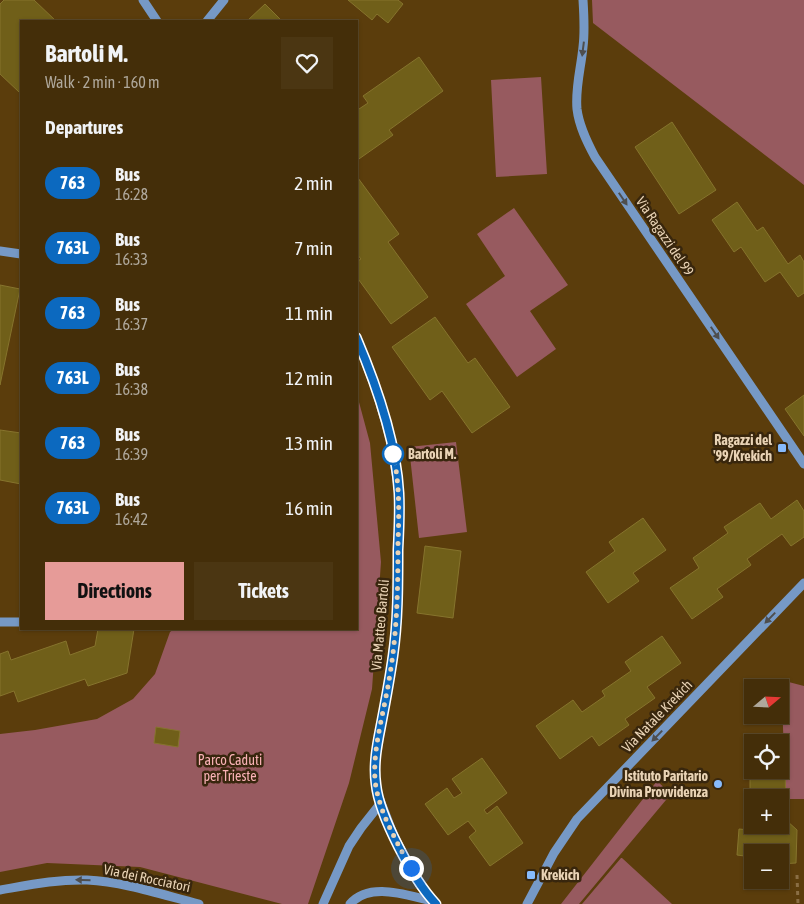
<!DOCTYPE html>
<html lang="en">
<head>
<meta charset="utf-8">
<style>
  :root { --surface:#442e09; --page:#4b3612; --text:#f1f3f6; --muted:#afa89c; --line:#5c4a2a; --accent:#e69b98 }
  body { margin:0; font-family:"Asap Condensed",sans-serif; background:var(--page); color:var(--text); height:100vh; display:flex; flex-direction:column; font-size:19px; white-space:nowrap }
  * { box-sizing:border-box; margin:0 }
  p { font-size:16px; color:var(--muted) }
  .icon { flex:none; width:28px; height:28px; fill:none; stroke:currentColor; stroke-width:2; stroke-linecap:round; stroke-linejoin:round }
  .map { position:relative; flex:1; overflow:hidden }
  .side { position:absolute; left:20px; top:20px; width:338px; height:610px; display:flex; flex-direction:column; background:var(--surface); border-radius:0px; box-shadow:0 1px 4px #0004,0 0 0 1px var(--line) }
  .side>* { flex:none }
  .badge { padding:0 10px; border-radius:16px; font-size:18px; line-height:32px }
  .needle { width:32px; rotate:71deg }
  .fabs { position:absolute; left:744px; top:679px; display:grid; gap:10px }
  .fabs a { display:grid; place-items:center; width:45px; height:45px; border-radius:0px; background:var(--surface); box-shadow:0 1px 4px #0004,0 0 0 1px var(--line); font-size:25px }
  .you { position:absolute; width:25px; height:25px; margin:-12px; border:4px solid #fff; border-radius:50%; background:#1a73e8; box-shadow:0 0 0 8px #1a73e833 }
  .map>.badge { position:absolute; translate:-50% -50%; box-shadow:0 0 0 2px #fff }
  h2 { padding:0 25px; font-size:19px; line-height:45px }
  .round { display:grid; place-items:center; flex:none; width:52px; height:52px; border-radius:0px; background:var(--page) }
  .headline { display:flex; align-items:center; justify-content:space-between; height:85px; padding:0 25px }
  h1 { font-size:24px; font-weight:700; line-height:38px }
  .cta { display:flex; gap:10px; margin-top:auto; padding:10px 25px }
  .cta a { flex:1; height:58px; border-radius:0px; background:var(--accent); color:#111; font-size:20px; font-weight:700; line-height:58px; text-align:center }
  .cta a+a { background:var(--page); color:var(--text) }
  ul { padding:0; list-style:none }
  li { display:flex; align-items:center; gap:15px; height:65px; padding:0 25px }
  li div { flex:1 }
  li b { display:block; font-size:19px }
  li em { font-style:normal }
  li .badge { min-width:55px; font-weight:700; text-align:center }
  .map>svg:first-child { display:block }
  .green { fill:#975a5f }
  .building { fill:#705f19; stroke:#86742d; fill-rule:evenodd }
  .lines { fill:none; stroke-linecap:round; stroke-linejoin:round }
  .path { stroke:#8a6e44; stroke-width:3; stroke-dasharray:4 4; stroke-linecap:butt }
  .minor { stroke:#7699c6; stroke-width:9 }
  .oneway { fill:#4e4e4e }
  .line-casing { stroke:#fff; stroke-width:11 }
  .line { stroke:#0c69bf; stroke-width:8 }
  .walk { stroke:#e9d3b5; stroke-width:5; stroke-dasharray:0 9 }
  .poi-dot { fill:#87bbfc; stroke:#38260d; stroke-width:2 }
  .stop-dot { fill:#fff; stroke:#0c69bf; stroke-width:2.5 }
  .labels { text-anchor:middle; stroke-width:5; stroke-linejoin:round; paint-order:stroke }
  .street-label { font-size:14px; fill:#e9d3b5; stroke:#38260d }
  .poi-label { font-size:14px; font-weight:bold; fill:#e9d3b5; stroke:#38260d; text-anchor:end }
  .stop-label { font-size:14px; font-weight:bold; fill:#e9d3b5; stroke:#38260d; text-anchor:start }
  .park-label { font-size:14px; fill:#fab2b6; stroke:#38260d }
</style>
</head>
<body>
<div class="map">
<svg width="804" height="904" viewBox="0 0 804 904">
  <rect width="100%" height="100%" fill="#5b3d0c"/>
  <path class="green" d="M592 0H804V185L593 23Z
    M541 77 547 174 496 177 491 80Z
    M514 208 568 285 530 311 556 349 517 377 466 304 505 276 477 234Z
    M356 391 370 443 381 562 372 689 349 783 308 904H282L140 867 47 863 0 872V734L35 730 97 719 133 699 155 674 170 632 174 629H356Z
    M456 442 467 532 419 538 409 447Z
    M781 680 804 686V799H786Z
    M657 781 671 794 579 904H561Z
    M621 858H622L672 904H582Z"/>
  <path class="building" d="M4 0H34L56 21H21V89L19 92 0 74V4Z
    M348 0H398L403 4 388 23 377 14 372 20Z
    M265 4 282 21H247Z
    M419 57 443 91 389 130 393 135 356 161V111L368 103 363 96Z
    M672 122 716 190 679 214 635 147Z
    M358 178 399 234 388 242 428 297 391 324 356 276V262L361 259 356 253V179Z
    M737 202 757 231 763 227 788 264 800 255 804 262V293L798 297 780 272 765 282 741 247 734 252 712 220Z
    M0 285 20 289 0 385Z
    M435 317 468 363 475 358 510 407 472 433 442 391 430 400 392 347Z
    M804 395V436L785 409Z
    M0 430 21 433V484L0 480Z
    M797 500 804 511V537L791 546 782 534 747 559 751 565 717 589 723 597 692 619 670 588 699 568 693 558 728 533 724 527 760 503 771 519Z
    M643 518 666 550 633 573 639 581 608 603 586 572 615 551 609 542Z
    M425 546 461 551 453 618 417 613Z
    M98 629H134L127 673 88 686 85 679 18 702 14 691 0 696V654L8 651 11 660 66 641 70 655 95 646Z
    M662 636 681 663 647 687 655 698 625 719 629 725 599 746 592 736 560 759 536 726 573 700 582 712 605 696 602 691 631 671 625 662Z
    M156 727 180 731 178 747 154 743Z
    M482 758 507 793 484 810 487 814 497 806 523 843 490 866 469 837 476 831 468 821 448 835 425 804 447 788 454 798 462 793 452 779Z
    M750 764H752V770H780V764H785L786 820 797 830 796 863 780 864V852H752V857L737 855 739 829 750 830ZM752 798H780V825H752Z"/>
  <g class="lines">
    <path class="path" d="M797 875 798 904"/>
    <path class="minor" d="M143 0 157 21
      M583 0C584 16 585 31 583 47 581 68 575 88 577 109 579 126 587 142 595 157L804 464
      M207 21 224 0
      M0 251 21 254
      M356 337 376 390 391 441 399 493 397 622 387 695 376 754 375 770 377 792 394 836 419 884 436 904
      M0 622H21
      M0 890C29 885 58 879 87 880 125 882 163 895 199 904
      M323 904 349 846 361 828 380 804
      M350 904C370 881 408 896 433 901
      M527 904 554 853 577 819 804 583"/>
  </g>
  <defs><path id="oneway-solid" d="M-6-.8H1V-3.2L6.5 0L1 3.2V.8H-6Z" transform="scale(1.25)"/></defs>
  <g class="oneway">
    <use href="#oneway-solid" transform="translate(583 49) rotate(97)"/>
    <use href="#oneway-solid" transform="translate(623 199) rotate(56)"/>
    <use href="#oneway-solid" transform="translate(715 333) rotate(56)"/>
    <use href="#oneway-solid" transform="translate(770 618) rotate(134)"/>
    <use href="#oneway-solid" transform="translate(657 736) rotate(134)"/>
    <use href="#oneway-solid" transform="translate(83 880) rotate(-179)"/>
  </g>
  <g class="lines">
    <g class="line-casing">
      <path id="line" d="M356 337C377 386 396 440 399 493 400 512 399 531 398 550 398 586 398 621 393 656 390 677 386 699 382 720 378 741 373 762 376 784 379 816 414 881 436 904"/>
    </g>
    <use href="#line" class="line"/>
    <path class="walk" d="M393 454C400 484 399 514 398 544 398 590 397 635 389 680 384 713 369 760 377 792 383 819 398 844 411 868"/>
  </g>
  <g class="poi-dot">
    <rect x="777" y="443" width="10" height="10" rx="2.5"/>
    <circle cx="718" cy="784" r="5"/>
    <rect x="526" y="870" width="10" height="10" rx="2.5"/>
  </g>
  <circle class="stop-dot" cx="393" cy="454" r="10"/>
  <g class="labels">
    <g class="street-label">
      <text transform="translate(665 236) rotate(56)" y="5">Via Ragazzi del 99</text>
      <text transform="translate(380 625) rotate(-85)" y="5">Via Matteo Bartoli</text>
      <text transform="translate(657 716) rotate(-46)" y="5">Via Natale Krekich</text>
      <text transform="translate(147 878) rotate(12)" y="5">Via dei Rocciatori</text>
    </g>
    <g class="poi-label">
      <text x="772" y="445">Ragazzi del<tspan x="772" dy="16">'99/Krekich</tspan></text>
      <text x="708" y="781">Istituto Paritario<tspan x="708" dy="16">Divina Provvidenza</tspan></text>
      <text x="541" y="880" text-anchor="start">Krekich</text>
    </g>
    <g class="stop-label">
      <text x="408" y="459">Bartoli M.</text>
    </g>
    <g class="park-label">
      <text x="230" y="765">Parco Caduti<tspan x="230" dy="16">per Trieste</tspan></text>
    </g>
  </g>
</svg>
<div class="fabs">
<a><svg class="needle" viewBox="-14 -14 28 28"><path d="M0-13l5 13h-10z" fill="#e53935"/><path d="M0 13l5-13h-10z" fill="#afa89c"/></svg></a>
<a><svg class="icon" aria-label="locate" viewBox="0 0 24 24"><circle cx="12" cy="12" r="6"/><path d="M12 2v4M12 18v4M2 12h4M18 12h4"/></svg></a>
<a>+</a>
<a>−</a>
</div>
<div class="you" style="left:411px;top:868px"></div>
<section class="side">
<div class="headline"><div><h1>Bartoli M.</h1><p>Walk · 2 min · 160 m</p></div><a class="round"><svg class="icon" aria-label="heart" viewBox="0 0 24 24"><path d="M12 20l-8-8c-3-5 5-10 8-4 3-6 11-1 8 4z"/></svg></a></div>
<h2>Departures</h2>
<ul>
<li><span class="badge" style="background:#0c69bf;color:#fff">763</span><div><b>Bus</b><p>16:28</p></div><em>2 min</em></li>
<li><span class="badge" style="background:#0c69bf;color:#fff">763L</span><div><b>Bus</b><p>16:33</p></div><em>7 min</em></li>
<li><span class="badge" style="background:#0c69bf;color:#fff">763</span><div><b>Bus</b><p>16:37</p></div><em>11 min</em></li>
<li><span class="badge" style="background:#0c69bf;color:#fff">763L</span><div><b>Bus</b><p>16:38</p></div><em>12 min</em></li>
<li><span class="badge" style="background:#0c69bf;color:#fff">763</span><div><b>Bus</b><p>16:39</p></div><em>13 min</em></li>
<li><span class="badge" style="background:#0c69bf;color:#fff">763L</span><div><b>Bus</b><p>16:42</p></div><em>16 min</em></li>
</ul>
<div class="cta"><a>Directions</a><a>Tickets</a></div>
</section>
</div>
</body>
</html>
